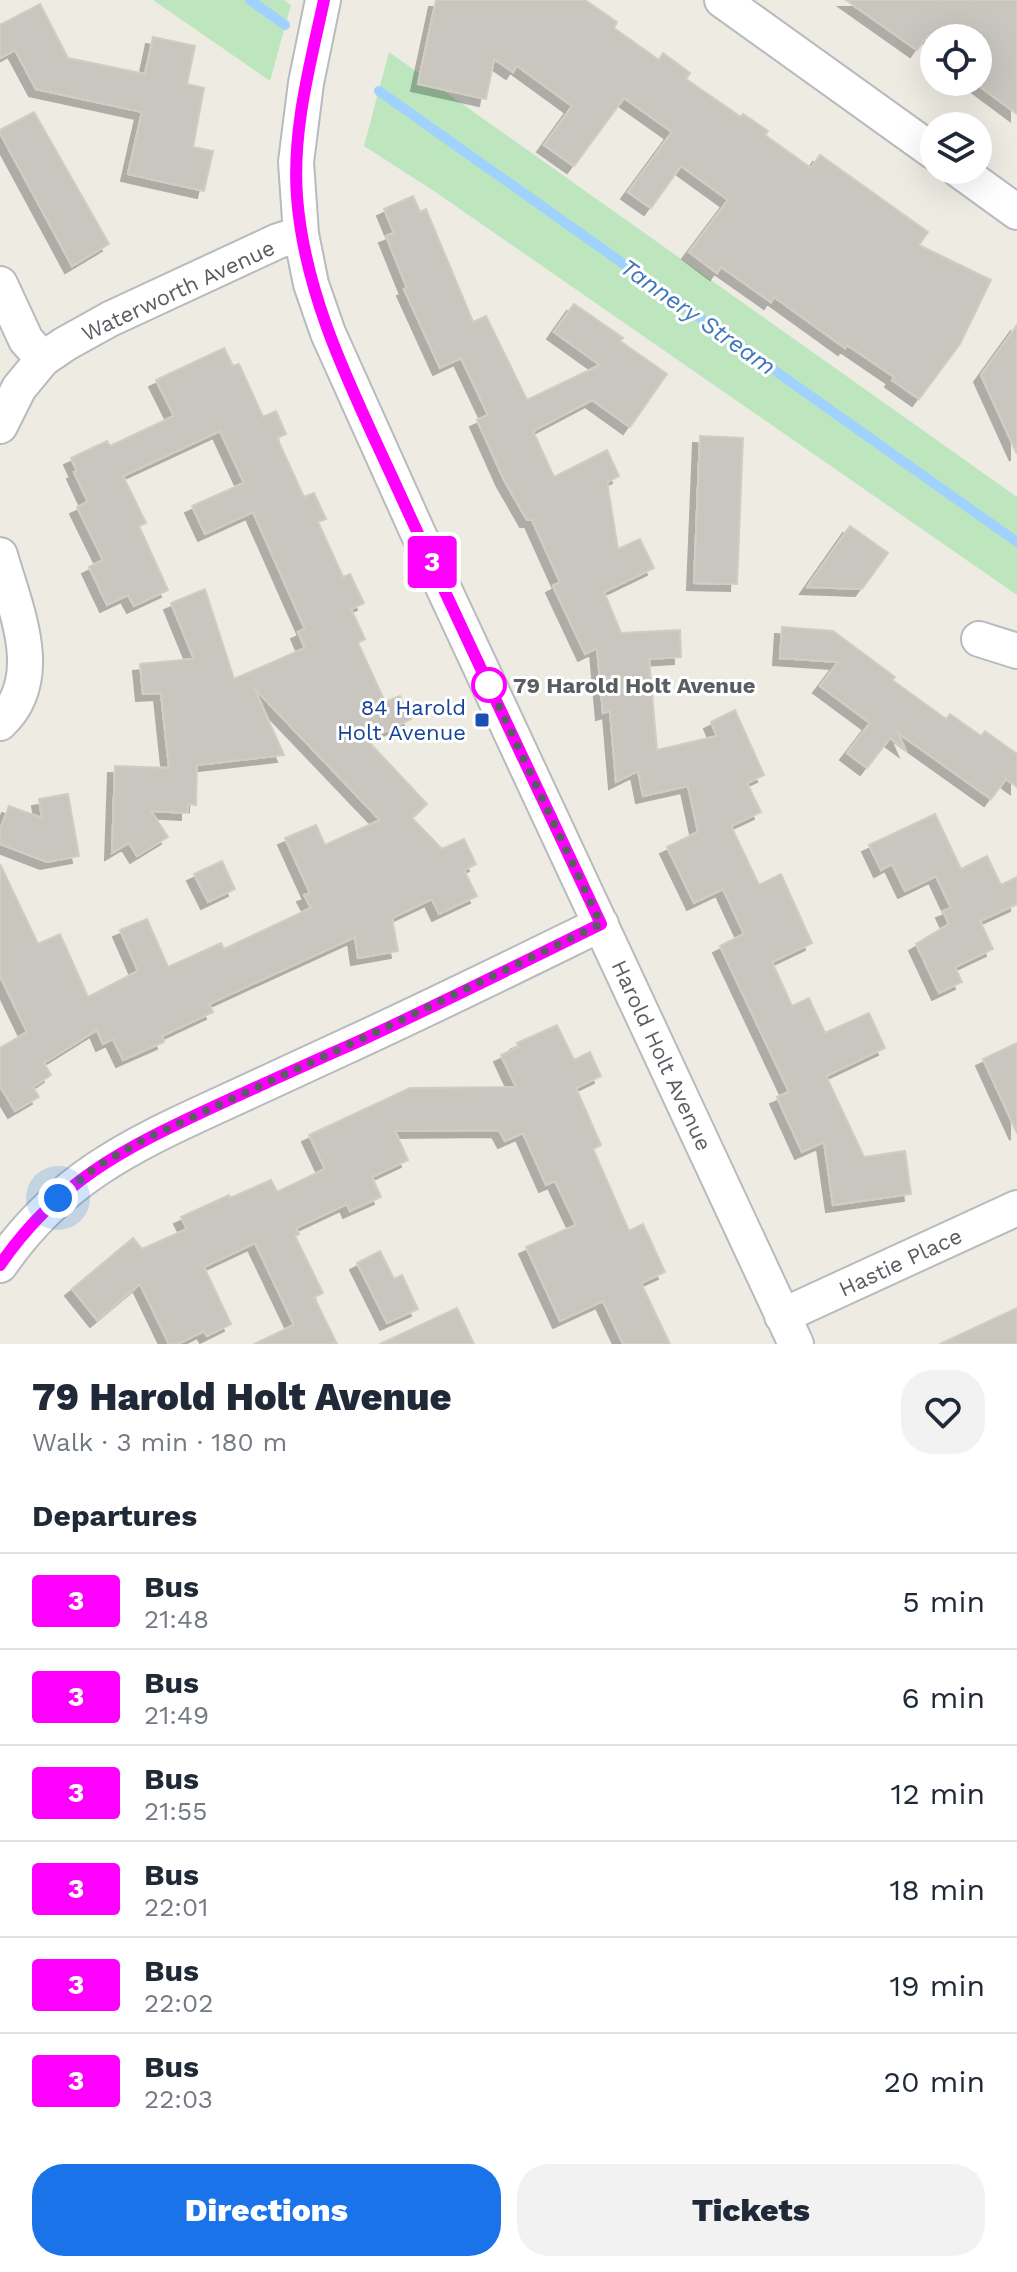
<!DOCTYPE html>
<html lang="en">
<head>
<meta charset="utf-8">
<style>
  :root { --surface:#fff; --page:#f2f2f3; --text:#1f2937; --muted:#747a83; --line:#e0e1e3; --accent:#1a73e8 }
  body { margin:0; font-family:"Work Sans",sans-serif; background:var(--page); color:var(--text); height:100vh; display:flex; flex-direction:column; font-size:30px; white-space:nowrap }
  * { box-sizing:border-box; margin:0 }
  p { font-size:26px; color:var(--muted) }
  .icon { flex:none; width:44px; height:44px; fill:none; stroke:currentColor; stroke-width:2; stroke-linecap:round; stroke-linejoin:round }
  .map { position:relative; height:1344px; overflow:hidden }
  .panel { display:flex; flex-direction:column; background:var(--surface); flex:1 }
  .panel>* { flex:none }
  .badge { padding:0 16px; border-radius:6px; font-size:28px; line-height:52px }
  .buttons { position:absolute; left:920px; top:24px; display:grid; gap:16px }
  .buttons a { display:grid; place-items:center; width:72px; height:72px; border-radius:50%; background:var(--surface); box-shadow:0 8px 32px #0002; font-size:40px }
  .you { position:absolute; width:40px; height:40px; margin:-20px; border:6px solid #fff; border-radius:50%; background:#1a73e8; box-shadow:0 0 0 12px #1a73e833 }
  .map>.badge { position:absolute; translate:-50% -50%; box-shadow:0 0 0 4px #fff }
  h2 { padding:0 32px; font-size:30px; line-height:72px }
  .round { display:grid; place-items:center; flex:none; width:84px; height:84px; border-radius:32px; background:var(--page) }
  .summary { display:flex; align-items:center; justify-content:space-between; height:136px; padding:0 32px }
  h1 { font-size:38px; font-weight:800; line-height:60px }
  .cta { display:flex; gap:16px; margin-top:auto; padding:16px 32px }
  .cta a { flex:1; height:92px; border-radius:32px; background:var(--accent); color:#fff; font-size:32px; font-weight:800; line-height:92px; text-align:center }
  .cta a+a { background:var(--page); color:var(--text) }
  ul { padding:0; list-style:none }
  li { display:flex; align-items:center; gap:24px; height:96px; padding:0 32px; border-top:2px solid var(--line) }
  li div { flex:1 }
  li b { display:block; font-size:30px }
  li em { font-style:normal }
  li .badge { min-width:88px; font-weight:700; text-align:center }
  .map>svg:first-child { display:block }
  .green { fill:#bde6bf }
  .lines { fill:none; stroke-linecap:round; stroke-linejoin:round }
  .stream { stroke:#a0d2ff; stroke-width:10 }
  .building { fill:#c8c6bf; stroke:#d2cdc0; stroke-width:2; filter:url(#shadow) }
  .street-casing { stroke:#b7babf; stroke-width:38 }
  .street { stroke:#fff; stroke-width:34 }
  .line-casing { stroke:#fff; stroke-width:18 }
  .line { stroke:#f0f; stroke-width:12 }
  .walk { stroke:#5a5e63; stroke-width:8; stroke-dasharray:0 14.4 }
  .stop-dot { fill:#fff; stroke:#f0f; stroke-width:4 }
  .transit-dot { fill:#1a4fb4; stroke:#fff; stroke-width:3 }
  .labels { text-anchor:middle; stroke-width:6; stroke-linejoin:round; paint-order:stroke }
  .street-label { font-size:22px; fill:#5a5e63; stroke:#fff }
  .stop-label { font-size:22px; font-weight:bold; fill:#5a5e63; stroke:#fff; text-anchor:start }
  .transit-label { font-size:22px; fill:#164399; stroke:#fff; text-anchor:end }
  .water-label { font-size:24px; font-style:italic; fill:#3e77bc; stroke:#fff }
</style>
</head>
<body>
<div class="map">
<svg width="1017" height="1344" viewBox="0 0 1017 1344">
  <defs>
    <filter id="shadow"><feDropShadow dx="-7" dy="7" stdDeviation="0" flood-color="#0004"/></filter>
  </defs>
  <rect width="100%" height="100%" fill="#edebe2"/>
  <path class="green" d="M153 0H284L291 5 270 81Z
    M389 52 1017 497V595L434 191 364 146Z"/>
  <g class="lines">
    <path class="stream" d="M250 0 285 25
      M379 91 1017 542"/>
  </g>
  <path class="building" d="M436 0H585L617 22 614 28 659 60 663 53 690 73 686 79 741 117 743 114 768 131 765 135 811 168 820 155 928 232 919 245 991 280 960 344 919 399 892 380 894 377 847 345 845 348 774 297 771 302 721 267 717 273 689 252 728 200 681 166 651 208 628 192 672 132 624 98 574 166 544 145 572 106 517 66 513 72 494 59 486 99 418 84Z
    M846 0H1017V114L974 82H978L981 73 978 70V38L934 39 928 35 917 50Z
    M40 4 68 58 145 74 153 37 195 46 187 84 204 88 193 147 213 151 204 191 128 174 142 112 36 89 15 50 0 58V25Z
    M34 112 109 244 72 266 0 133V130Z
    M413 196 420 212 426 209 473 322 486 316 527 400 600 365 554 332 574 304 623 338 620 341 667 374 630 427 592 400 533 431 554 477 607 450 619 476 607 482 618 549 640 539 654 568 604 592 621 633 680 630 681 657 649 659 657 750 717 736 711 722 735 710 764 775 747 783 761 812 731 826 759 885 781 874 812 943 772 962 792 1006 809 998 825 1033 869 1013 885 1048 826 1076 864 1157 905 1151 911 1194 833 1205 824 1142 802 1152 777 1097 789 1092 720 946 744 934 723 889 694 903 667 847 698 832 688 786 643 796 638 771 616 782 610 711 603 713 597 648 585 654 553 586 560 582 532 520H527L504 480 477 420 488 415 461 358 440 368 404 289 407 288 386 236 394 233 384 209Z
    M1017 325V454L981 375Z
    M224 348 233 366 239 364 263 417 276 411 286 434 277 438 304 497 314 493 326 519 318 522 343 577 350 574 364 603 351 609 365 639 358 643 385 702 400 696 411 719 367 740 427 804 412 818 442 849 464 839 476 864 464 870 477 896 439 914 432 899 392 918 398 951 358 958 355 937 209 1004 213 1012 162 1036 164 1042 123 1060 113 1039 103 1044 97 1030 44 1063 51 1075 33 1087 39 1097 15 1111 0 1086V1048L27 1032 0 976V864L38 944 60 934 88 997 138 971 120 930 147 919 168 967 221 943 224 949 311 908 304 895 310 893 285 838 316 825 325 845 380 820 254 688 284 755 197 765 196 805 188 804V813L151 811 168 837 137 856 129 843 112 853 115 766 169 768 161 693 143 694 140 664 194 659 171 603 205 589 234 679 305 648 298 632 305 629 253 512 205 534 192 506 244 483 220 431 123 476 146 523 139 526 168 590 134 606 128 595 107 605 89 567 103 560 77 507 88 502 74 472 77 471 71 458 107 441 110 446 174 416 156 380Z
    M700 436 743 438 737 584 694 583Z
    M850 526 888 553 862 589 807 587Z
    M782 627 833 631 895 677 892 680 946 719 950 714 981 736 985 731 1017 754V787L1006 779 991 799 898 733 905 749 890 738 867 768 847 753 870 723 820 686 838 662 780 658Z
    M68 794 79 856 47 862 0 844V830L9 806 42 818 39 799Z
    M935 814 961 869 987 856 1001 885 1017 877V904L980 921 993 949 955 967 962 982 939 993 916 944 949 924 943 911 951 908 936 876 905 891 892 864 881 870 869 845Z
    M222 861 235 889 208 902 194 874Z
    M557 1025 574 1060 590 1052 601 1076 576 1088 601 1145 593 1149 629 1231 643 1224 665 1272 641 1283 670 1344H623L603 1301 560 1321 526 1247 576 1225 555 1181 546 1185 523 1133 505 1141 499 1130 395 1131 408 1160 372 1177 381 1197 350 1211 347 1204 296 1228 299 1234 295 1236 323 1293 314 1297 337 1344H254L294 1325 255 1243 204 1267 231 1324 207 1336 204 1331 178 1344H169L140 1284 97 1320 72 1289 133 1238 142 1249 187 1229 181 1217 229 1195 230 1198 271 1180 277 1192 325 1169 309 1135 410 1088 516 1087 501 1055 519 1047 517 1043Z
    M1017 1043V1133L983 1059Z
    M380 1251 394 1279 402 1275 418 1309 387 1323 357 1263Z
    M457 1308 474 1344H380Z
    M1017 1308V1344H940Z"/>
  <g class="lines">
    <g class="street-casing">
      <path id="street" d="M323 0 306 83 296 162 301 234 311 284 328 333 417 531 796 1344
        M722 0 934 152
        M959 170 1017 212
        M0 284 26 340 43 359
        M0 426 19 388 43 359 65 344 110 319 278 241 301 234
        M0 555C15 609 48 678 0 723
        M979 639 1017 651
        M0 1265C58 1181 127 1147 217 1106 261 1086 305 1065 349 1045 434 1006 517 965 601 924
        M782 1316 1017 1208"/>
    </g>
    <use href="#street" class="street"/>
  </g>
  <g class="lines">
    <g class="line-casing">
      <path id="line" d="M0 1265C57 1182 123 1149 211 1108 259 1086 307 1064 355 1043 438 1005 519 964 601 924 534 780 465 637 399 492 356 397 305 302 297 197 292 130 310 65 324 0"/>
    </g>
    <use href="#line" class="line"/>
    <path class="walk" d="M58 1198 96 1167 145 1139 381 1030 601 924 489 685"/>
  </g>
  <circle class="stop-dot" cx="489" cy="685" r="16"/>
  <rect class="transit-dot" x="474" y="712" width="16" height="16" rx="4"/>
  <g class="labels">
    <g class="street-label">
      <text transform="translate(178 290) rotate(-25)" y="8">Waterworth Avenue</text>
      <text transform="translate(662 1055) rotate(65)" y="8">Harold Holt Avenue</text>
      <text transform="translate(900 1262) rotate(-25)" y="8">Hastie Place</text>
    </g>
    <g class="stop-label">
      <text x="513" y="693">79 Harold Holt Avenue</text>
    </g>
    <g class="transit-label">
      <text x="466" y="715">84 Harold<tspan x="466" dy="25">Holt Avenue</tspan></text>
    </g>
    <g class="water-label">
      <text transform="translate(698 317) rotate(35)" y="8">Tannery Stream</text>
    </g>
  </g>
</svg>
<div class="buttons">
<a><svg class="icon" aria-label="locate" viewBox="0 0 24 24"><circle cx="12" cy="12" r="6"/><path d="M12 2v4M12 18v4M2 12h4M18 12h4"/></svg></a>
<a><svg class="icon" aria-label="layers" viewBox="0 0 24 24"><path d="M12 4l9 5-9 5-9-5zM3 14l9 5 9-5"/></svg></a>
</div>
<div class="you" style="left:58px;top:1198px"></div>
<b class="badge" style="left:432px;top:562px;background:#f0f;color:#fff">3</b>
</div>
<section class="panel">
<div class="summary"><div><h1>79 Harold Holt Avenue</h1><p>Walk · 3 min · 180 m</p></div><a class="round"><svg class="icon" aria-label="heart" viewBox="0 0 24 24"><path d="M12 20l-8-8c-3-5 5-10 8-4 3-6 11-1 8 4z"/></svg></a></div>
<h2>Departures</h2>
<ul>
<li><span class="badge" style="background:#f0f;color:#fff">3</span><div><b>Bus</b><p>21:48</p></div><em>5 min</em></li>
<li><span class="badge" style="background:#f0f;color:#fff">3</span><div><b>Bus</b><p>21:49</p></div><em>6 min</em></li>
<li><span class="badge" style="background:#f0f;color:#fff">3</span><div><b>Bus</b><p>21:55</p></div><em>12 min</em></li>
<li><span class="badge" style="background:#f0f;color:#fff">3</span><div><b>Bus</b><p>22:01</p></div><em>18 min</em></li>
<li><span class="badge" style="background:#f0f;color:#fff">3</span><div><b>Bus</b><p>22:02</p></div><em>19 min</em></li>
<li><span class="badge" style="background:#f0f;color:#fff">3</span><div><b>Bus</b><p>22:03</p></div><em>20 min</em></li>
</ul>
<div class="cta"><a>Directions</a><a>Tickets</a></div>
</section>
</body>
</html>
